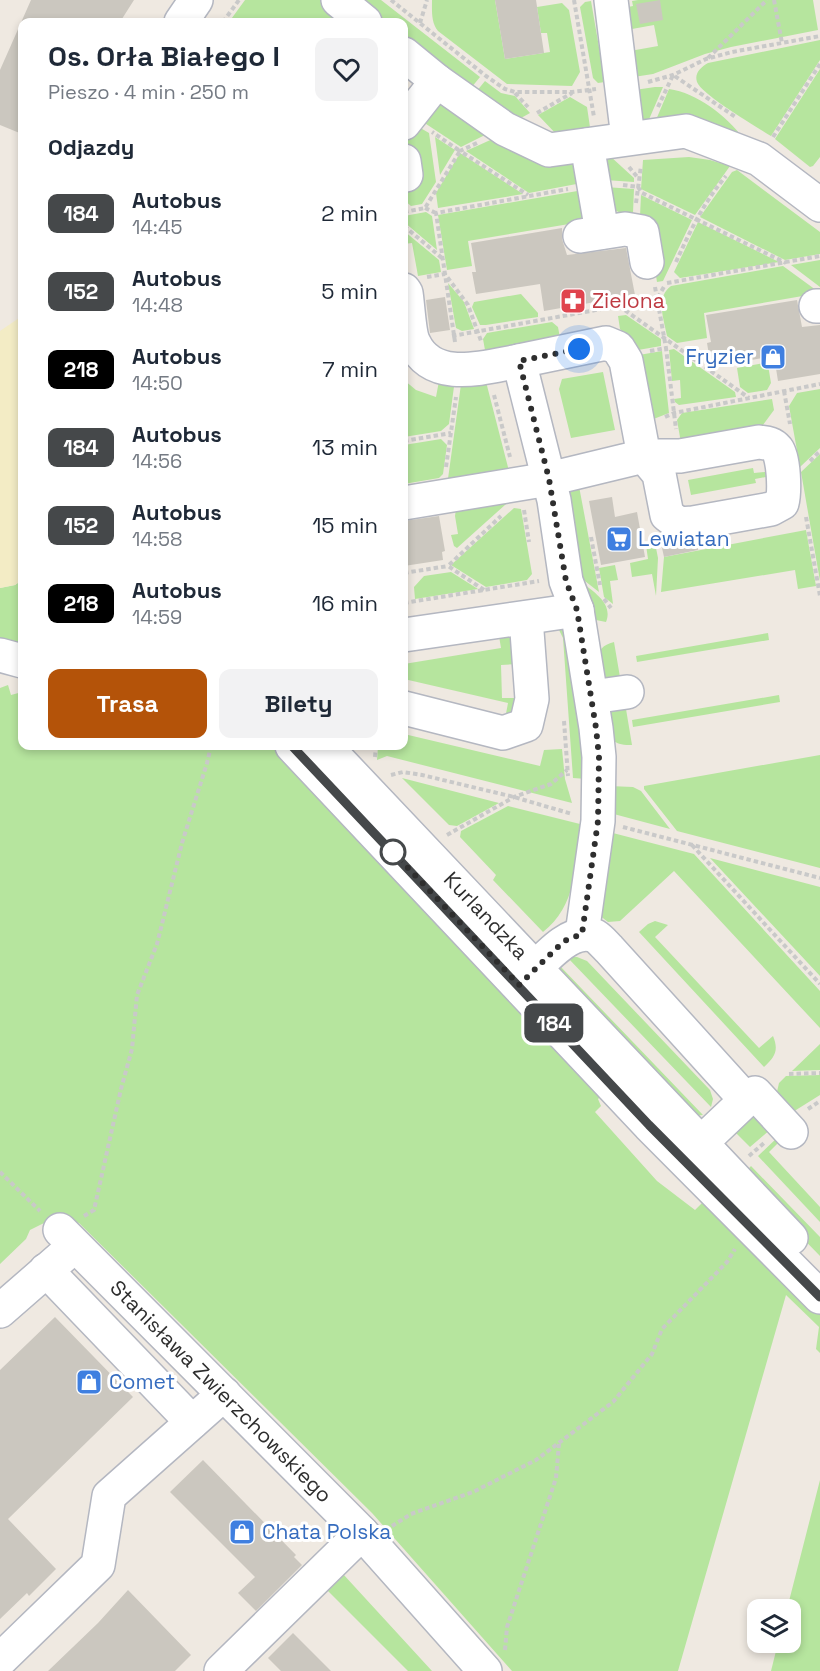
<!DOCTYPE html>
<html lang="pl">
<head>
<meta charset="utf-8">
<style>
  :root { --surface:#fff; --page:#f2f2f3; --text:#1f2937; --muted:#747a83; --accent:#b45309 }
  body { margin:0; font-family:"Space Grotesk",sans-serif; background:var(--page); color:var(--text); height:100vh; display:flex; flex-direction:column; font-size:22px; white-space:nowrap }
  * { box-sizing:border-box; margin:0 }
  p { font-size:20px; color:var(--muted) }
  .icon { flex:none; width:33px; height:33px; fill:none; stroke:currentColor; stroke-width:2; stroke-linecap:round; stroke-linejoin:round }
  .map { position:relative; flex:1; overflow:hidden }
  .details { position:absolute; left:18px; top:18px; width:390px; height:732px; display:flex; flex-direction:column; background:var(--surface); border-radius:12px; box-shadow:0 3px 9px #0003 }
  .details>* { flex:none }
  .badge { padding:0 12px; border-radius:9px; font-size:21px; line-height:39px }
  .controls { position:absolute; left:747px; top:1599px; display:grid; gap:12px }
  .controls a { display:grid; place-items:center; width:54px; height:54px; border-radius:12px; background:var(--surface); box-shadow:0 3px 9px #0003; font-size:30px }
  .you { position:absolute; width:30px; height:30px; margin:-15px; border:4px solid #fff; border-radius:50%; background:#1a73e8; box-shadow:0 0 0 9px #1a73e833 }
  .map>.badge { position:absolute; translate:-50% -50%; box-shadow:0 0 0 3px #fff }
  h2 { padding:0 30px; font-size:22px; line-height:54px }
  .round { display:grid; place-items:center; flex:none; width:63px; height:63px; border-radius:12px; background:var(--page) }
  .summary { display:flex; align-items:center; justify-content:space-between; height:102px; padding:0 30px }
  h1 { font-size:28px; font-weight:600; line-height:45px }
  .primary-button { display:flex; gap:12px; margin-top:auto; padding:12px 30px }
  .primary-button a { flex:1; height:69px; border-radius:12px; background:var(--accent); color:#fff; font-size:24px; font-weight:600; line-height:69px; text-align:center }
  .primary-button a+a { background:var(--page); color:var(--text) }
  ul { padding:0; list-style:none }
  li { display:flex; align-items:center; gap:18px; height:78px; padding:0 30px }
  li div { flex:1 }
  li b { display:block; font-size:22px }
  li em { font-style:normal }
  li .badge { min-width:66px; font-weight:700; text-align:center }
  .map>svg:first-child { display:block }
  .green { fill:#b6e59e }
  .sand { fill:#f3ecc5 }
  .building { fill:#cbc7bf }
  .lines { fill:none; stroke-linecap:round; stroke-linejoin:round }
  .minor-casing { stroke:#b4b7c1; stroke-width:36 }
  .path { stroke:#c9c9c9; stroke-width:4; stroke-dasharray:4.5 3; stroke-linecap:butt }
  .minor { stroke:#fff; stroke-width:33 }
  .line-casing { stroke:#fff; stroke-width:14 }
  .line { stroke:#45484a; stroke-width:9 }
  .walk { stroke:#2e2e2e; stroke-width:6; stroke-dasharray:0 10.8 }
  .stop-dot { fill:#fff; stroke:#45484a; stroke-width:3 }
  .labels { text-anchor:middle; stroke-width:6; stroke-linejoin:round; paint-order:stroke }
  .health-label { font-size:21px; fill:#be3a42; stroke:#fff; text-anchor:start }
  .shop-label { font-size:21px; fill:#366cbe; stroke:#fff; text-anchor:start }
  .street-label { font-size:21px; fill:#2e2e2e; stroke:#fff }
</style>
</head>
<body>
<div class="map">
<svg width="820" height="1671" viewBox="0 0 820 1671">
  <rect width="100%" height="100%" fill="#efe9e1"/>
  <path class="green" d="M245 0H328L355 22H229Z
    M358 0H381L480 77 471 88 404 36V22H386Z
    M432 0H495L505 59 550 52 547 33H541L537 7 562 3 569 10 580 72 572 86 507 84 438 31C431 22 432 12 432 0Z
    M638 0H813L818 30 731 47 705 54 653 74 627 78 630 51 658 46 654 25 632 29 628 7 633 6 632 1Z
    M591 1 605 82 598 83 593 78 580 7 585 2Z
    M820 40V60L771 136C757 127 702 95 697 82 694 73 701 67 708 63Z
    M820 69V157L813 166 810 167 775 139Z
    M485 81 501 93 515 96 530 113 514 122 476 92Z
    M655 87H663L647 124 641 121 628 91Z
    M669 89C697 93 727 116 743 138L653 127Z
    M570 97 587 107 591 134 559 137 538 115Z
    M441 102 491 132 461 147 417 118Z
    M412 123 429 133 436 182 422 204 411 206 404 200V180L413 178 406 135Z
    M435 137 455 150 440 175Z
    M497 137 576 162 587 182 529 193 466 151Z
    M460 153 523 194 438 208 436 193Z
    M610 156 634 178V182L605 180 604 160Z
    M689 157 710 160 730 166 695 215 641 189 643 160Z
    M737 170 820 232V254L785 260 700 217 732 172Z
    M605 187 634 189 633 213 630 217 612 209Z
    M589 189 583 219 575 223 468 241 472 266 447 270 438 215Z
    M641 195 692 220 663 281 657 282 648 224 640 216Z
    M426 212 432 216 437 250 404 222V216Z
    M698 222 779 262 680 278 674 272Z
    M404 231 439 260 441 272 418 276 412 243 404 244Z
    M820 260V287L791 265Z
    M783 266 820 293 704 313 707 338 677 343 667 336C664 319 655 298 671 286Z
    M448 283 464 302 474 329 462 331 456 328Z
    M521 294 538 313V317L486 325H480L472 307 474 302Z
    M626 315 661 339V346L638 350 620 329 618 316Z
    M552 322 558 327 560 338 485 350 483 339 487 333Z
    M674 349 735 392 736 397 679 405 675 402 674 399 681 398 680 380 672 381 669 350Z
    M662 351 669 413 651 420 639 355Z
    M764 363 768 365 771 383 767 390 748 393 740 387 737 368Z
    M603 372 615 430 571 438 559 389 562 379Z
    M484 374 511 479 447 486 462 377Z
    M455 379 449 424 441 431 404 437V380L416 390 436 397 439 381Z
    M820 389V448L800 467 789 406 797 393Z
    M772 399 774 410 760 429 681 443 677 420 682 413Z
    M441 439 447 445 443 474 439 478 404 484V445Z
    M820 454V581L801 472Z
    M753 468 754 473 765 472 766 477 755 479 756 483 691 495 688 480Z
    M578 481 599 592 581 578 567 494 573 484Z
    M515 496 457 548 454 546 451 535 458 534 455 516 456 509Z
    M514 508 521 509 532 574 527 580 486 587 451 565Z
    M806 530 816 586 798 589 795 570 661 592 664 557Z
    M655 543 658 558 656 596 652 574 632 577 630 563 648 559 646 545Z
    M615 565 618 580 610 581 613 604 604 597 599 568Z
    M451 572 478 589 415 599 414 587 424 576Z
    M22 580V647L0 640V588L15 585Z
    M583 583C596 594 613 604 606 622L591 619Z
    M555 622 567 631 587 779 573 778 563 638Z
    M498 630 512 634 519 664 501 665 502 698H520L517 711 505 719 508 703 404 679V664L501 648Z
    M768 633 769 640 637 662 636 656Z
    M614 642 621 683 605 680C599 663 591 648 614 642Z
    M8 685 11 695 22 692V746H281L604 1093 598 1099 601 1106 595 1112 657 1181 695 1210 704 1201 820 1312V1353L816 1349 819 1327 786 1295 678 1671H512L372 1513 79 1223 63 1219 44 1223 30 1230 26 1239 0 1264V688Z
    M779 695 780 702 633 727 632 720Z
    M625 703 632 745C606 746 606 730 610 710Z
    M404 734 540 766 544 750 562 749 565 779 572 803 387 756 377 760 378 746H404Z
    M820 755V868L677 831 644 789V786Z
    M402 778 499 803 457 826 449 825Z
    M609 786 633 787 641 791 670 829 610 813Z
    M508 806 580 824C577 863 576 907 543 932L493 880 496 875 460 837 461 831Z
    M609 832 694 854 820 991V1028L674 871 620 921 608 922 599 915Z
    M710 858 820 887V976Z
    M655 921 668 925 655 937 759 1048 773 1036C779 1050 775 1057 764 1067L639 932 648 924Z
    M567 957H577L587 961 710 1090 713 1099 711 1107Z
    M559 965 703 1115 694 1116 558 973Z
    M820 1044V1070L792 1071Z
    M820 1075V1095L788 1115 776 1096 779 1083 786 1076Z
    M753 1117 765 1119 772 1128 750 1147 733 1130 743 1120Z
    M779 1136 782 1139 769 1152 820 1207V1222L758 1156Z
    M751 1166 820 1237V1256L742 1176Z
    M820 1480V1671H771L778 1643 790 1642V1610L787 1609Z
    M343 1574 432 1671H408L324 1587Z"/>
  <path class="sand" d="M22 316V580L15 585 0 588V331Z"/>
  <path class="building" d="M31 0H134L120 22H22V134L0 125V70Z
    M495 0H536L544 53 505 59Z
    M660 0 663 20 640 24 636 4Z
    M562 228V239L567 255 626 248 635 295 544 311 540 284 476 294 472 272H476L471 243Z
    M445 297 450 330 430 333 426 300Z
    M797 300 802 327 820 325V374L778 381 774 356 711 367 707 343 711 342 706 315Z
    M612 497 615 517 637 512 645 557 601 565 589 501Z
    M439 516 445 551 442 552 443 560 404 566V521Z
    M666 538 680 543 697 541 698 550 664 557 660 539Z
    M55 1317 133 1397 8 1519 56 1569 29 1596 27 1593 0 1619V1370Z
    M203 1460 296 1555 294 1557 302 1565 256 1611 238 1593 255 1577 170 1492Z
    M128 1590 191 1655 175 1671H48L98 1623Z
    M293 1633 331 1671H281L268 1658Z"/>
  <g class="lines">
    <g class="minor-casing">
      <g id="minor">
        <path d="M338 0 365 22"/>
        <path d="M611 0 628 138"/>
        <path d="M181 22 196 0"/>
        <path d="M404 54 437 81 505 129 549 150 686 131 759 159 820 205"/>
        <path d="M404 123 437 81"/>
        <path d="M587 145 602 232"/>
        <path d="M404 161 406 175"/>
        <path d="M580 236 625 229 642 232 647 262"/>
        <path d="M404 290 406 293C408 305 409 334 414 343 433 384 485 367 519 361L554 500 566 581 577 610 596 728 599 757 598 821 582 934"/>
        <path d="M816 306H820"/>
        <path d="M404 503 549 479 644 456 659 474 667 515 679 524 693 523 771 509 782 503C785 491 784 458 777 449 772 443 766 443 759 442L680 456H644L626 361 618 348 606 343 519 361"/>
        <path d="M404 635 577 610"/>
        <path d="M0 655 22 661"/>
        <path d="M592 697 627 692"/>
        <path d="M404 708 503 733 526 725 532 699 526 618"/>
        <path d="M292 746 649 1125 820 1297"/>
        <path id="s1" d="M325 746 791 1238"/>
        <path d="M520 984C538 967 569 925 595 936 600 939 605 945 609 949L746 1100 685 1158"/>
        <path d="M755 1093 791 1132"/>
        <path id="s2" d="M60 1230 362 1533 485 1671"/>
        <path d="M46 1270 192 1422"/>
        <path d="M0 1311 63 1256"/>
        <path d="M0 1660 98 1565 109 1496 224 1394"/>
        <path d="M221 1671 362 1533"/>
      </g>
    </g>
    <path class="path" d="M391 0 486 76 505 89 515 92H572L596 89
      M574 0 594 117
      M774 0 782 43
      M223 22 239 0
      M420 23 427 0
      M708 58 767 0
      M648 82 673 75 706 59 732 52 820 36
      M515 93 528 107
      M658 107 673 75 737 118
      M537 113 572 93
      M773 137 820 64
      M477 143 460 151 528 195
      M629 167 639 179
      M623 185 638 187 642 193 786 263
      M636 203 641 166
      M425 208 436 213
      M404 212 425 208 460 151 432 132
      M404 226 442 258
      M676 262C690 231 704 202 726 176
      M427 277 445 274 468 305 481 341
      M667 283 820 256
      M655 287 666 348
      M619 306 749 398
      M452 336 657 299 665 285
      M455 342 436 213 568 189
      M650 351 666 348 676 429
      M784 391 790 424
      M494 395 510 457
      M665 417 674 413 820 384
      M404 441 451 433
      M810 461 820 451
      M446 467 456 397
      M524 510 529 542
      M806 517 820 596
      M591 537 600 585
      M404 573 448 566
      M484 590 448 566 501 516
      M604 599 611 608
      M404 603 539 581
      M564 721 568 776
      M375 757 376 746
      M391 775 403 772 422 775 514 797 572 814
      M623 827 820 878
      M447 835 514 797 551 784 567 770
      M692 845 820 984
      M789 1074 820 1073
      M808 1109 820 1101
      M749 1156 764 1143
      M0 1172 40 1211
      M84 1216 94 1210 121 1089 132 1049 137 995 157 944 182 843 207 763 211 746
      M392 1526 411 1514 473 1492 536 1460 613 1402 652 1354 662 1329 727 1262 735 1249
      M505 1650 507 1627 556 1478 559 1444"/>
    <use href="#minor" class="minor"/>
  </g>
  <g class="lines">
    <g class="line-casing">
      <path id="line" d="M292 746 649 1125 820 1297"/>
    </g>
    <use href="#line" class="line"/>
    <path class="walk" d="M393 852 519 985 564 941 582 934 598 821 599 757 596 728 577 610 566 581 549 479 519 361 579 349"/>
  </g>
  <defs>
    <g id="pharmacy-square" transform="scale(1.35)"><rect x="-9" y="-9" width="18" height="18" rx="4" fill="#e0444e" stroke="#fff"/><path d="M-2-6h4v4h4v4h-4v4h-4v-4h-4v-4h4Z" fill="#fff"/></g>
    <g id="shop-square" transform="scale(1.35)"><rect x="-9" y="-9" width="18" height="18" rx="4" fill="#3f7fe0" stroke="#fff"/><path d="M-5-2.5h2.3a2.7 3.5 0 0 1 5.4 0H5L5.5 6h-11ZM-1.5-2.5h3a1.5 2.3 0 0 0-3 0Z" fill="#fff"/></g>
    <g id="supermarket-square" transform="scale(1.35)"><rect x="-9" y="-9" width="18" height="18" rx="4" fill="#3f7fe0" stroke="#fff"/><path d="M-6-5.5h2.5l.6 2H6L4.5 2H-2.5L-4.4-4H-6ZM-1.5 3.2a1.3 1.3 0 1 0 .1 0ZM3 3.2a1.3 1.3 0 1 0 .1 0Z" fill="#fff"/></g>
  </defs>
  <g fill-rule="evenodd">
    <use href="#pharmacy-square" x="573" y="301"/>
    <use href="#shop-square" x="773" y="357"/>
    <use href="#supermarket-square" x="619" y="539"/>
    <use href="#shop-square" x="89" y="1382"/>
    <use href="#shop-square" x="242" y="1532"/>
  </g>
  <circle class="stop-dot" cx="393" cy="852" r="12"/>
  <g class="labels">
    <g class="health-label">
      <text x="592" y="308">Zielona</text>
    </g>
    <g class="shop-label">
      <text x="754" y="364" text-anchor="end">Fryzier</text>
      <text x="638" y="546">Lewiatan</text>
      <text x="109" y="1389">Comet</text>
      <text x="262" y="1539">Chata Polska</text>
    </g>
    <g class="street-label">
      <text dy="7" stroke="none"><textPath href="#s1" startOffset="234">Kurlandzka</textPath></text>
      <text dy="7" stroke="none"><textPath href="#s2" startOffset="228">Stanisława Zwierzchowskiego</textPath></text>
    </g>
  </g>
</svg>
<div class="controls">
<a><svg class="icon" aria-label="layers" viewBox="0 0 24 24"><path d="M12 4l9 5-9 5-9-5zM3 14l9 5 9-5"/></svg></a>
</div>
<div class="you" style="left:579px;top:349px"></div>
<b class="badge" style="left:554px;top:1023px;background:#45484a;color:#fff">184</b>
<section class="details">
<div class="summary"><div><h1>Os. Orła Białego I</h1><p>Pieszo · 4 min · 250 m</p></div><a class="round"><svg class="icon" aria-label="heart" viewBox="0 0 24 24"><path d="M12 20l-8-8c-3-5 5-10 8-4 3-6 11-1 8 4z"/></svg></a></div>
<h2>Odjazdy</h2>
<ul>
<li><span class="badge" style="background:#45484a;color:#fff">184</span><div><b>Autobus</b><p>14:45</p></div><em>2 min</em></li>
<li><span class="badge" style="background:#45484a;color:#fff">152</span><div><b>Autobus</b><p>14:48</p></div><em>5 min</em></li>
<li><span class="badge" style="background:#000;color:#fff">218</span><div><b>Autobus</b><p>14:50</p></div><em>7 min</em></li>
<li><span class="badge" style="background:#45484a;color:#fff">184</span><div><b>Autobus</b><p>14:56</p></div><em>13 min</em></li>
<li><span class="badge" style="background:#45484a;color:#fff">152</span><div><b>Autobus</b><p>14:58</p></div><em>15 min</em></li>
<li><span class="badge" style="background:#000;color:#fff">218</span><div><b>Autobus</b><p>14:59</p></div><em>16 min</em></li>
</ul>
<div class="primary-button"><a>Trasa</a><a>Bilety</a></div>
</section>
</div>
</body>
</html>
